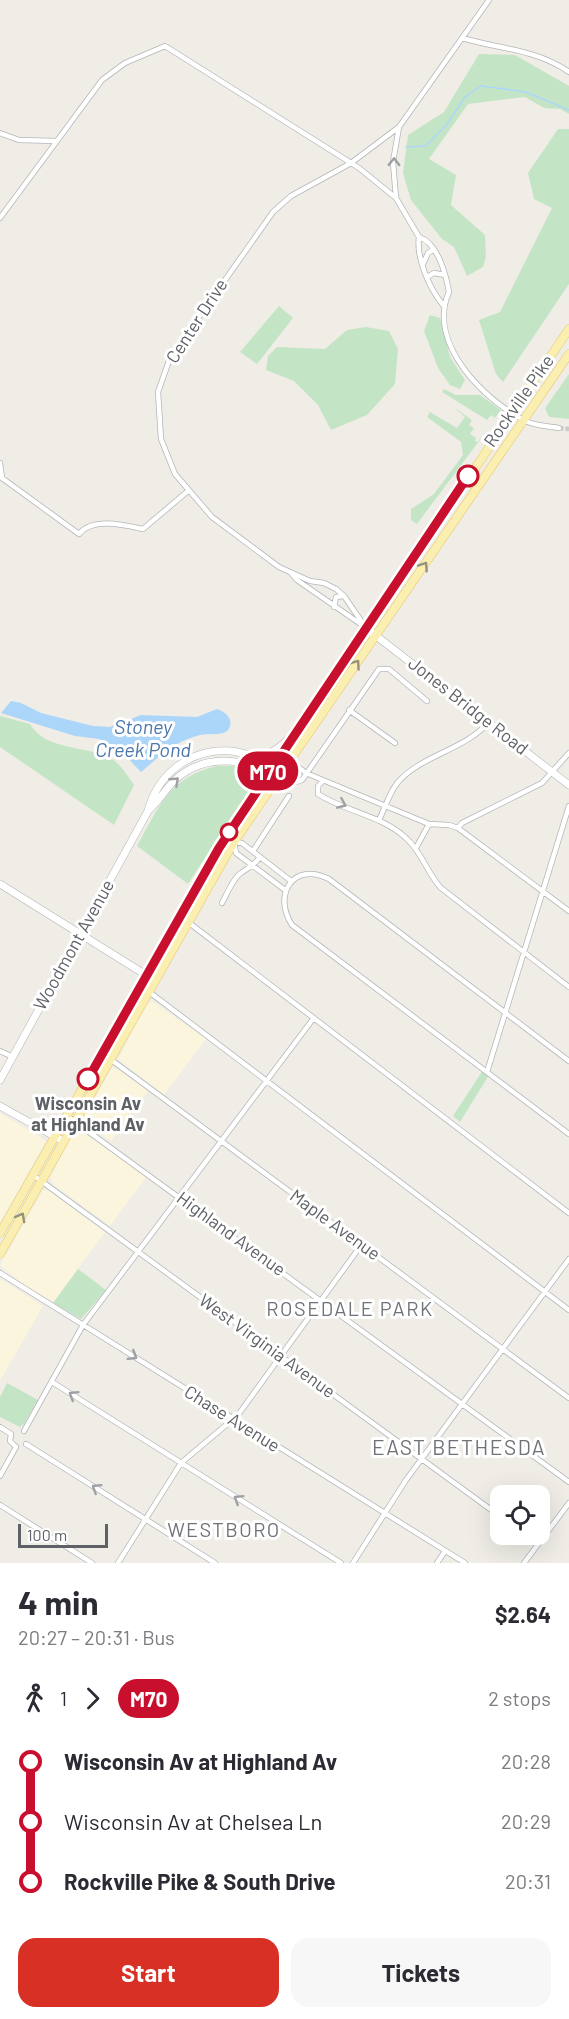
<!DOCTYPE html>
<html lang="en">
<head>
<meta charset="utf-8">
<style>
  :root { --surface:#fff; --page:#f7f7f7; --text:#2b2b33; --muted:#7c7c81; --accent:#d93025 }
  body { margin:0; font-family:Barlow,sans-serif; background:var(--page); color:var(--text); height:100vh; display:flex; flex-direction:column; font-size:22px; white-space:nowrap }
  * { box-sizing:border-box; margin:0 }
  p { font-size:20px; color:var(--muted) }
  .icon { flex:none; width:33px; height:33px; fill:none; stroke:currentColor; stroke-width:2; stroke-linecap:round; stroke-linejoin:round }
  .map { position:relative; height:1563px; overflow:hidden }
  .drawer { display:flex; flex-direction:column; background:var(--surface); flex:1 }
  .drawer>* { flex:none }
  .badge { padding:0 12px; border-radius:20px; font-size:21px; line-height:39px }
  .controls { position:absolute; left:490px; top:1485px; display:grid; gap:12px }
  .controls a { display:grid; place-items:center; width:60px; height:60px; border-radius:12px; background:var(--surface); box-shadow:0 6px 24px #0002; font-size:30px }
  .scale { position:absolute; left:18px; bottom:15px; width:90px; box-sizing:border-box; padding-left:6px; border:3px solid #5e6165; border-top:0; font-size:16px; line-height:21px; white-space:nowrap; color:#5e6165; -webkit-text-stroke:4px #fff; paint-order:stroke }
  .map>.badge { position:absolute; translate:-50% -50%; box-shadow:0 0 0 3px #fff }
  .legs { display:flex; align-items:center; gap:9px; height:66px; padding:0 18px; font-size:20px }
  .legs p { margin-inline-start:auto }
  .overview { display:flex; align-items:center; justify-content:space-between; height:102px; padding:0 18px }
  h1 { font-size:33px; font-weight:700; line-height:45px }
  .button { display:flex; gap:12px; margin-top:auto; padding:12px 18px }
  .button a { flex:1; height:69px; border-radius:18px; background:var(--accent); color:#fff; font-size:24px; font-weight:700; line-height:69px; text-align:center }
  .button a+a { background:var(--page); color:var(--text) }
  ul { padding:0 18px; list-style:none }
  li { display:flex; align-items:center; gap:21px; height:60px; font-size:22px }
  li i { display:grid; place-items:center; width:9px; height:100%; margin:0 8px; background:currentColor }
  li i::after { content:''; width:15px; height:15px; margin:-8px; border:4px solid; border-radius:50%; background:var(--surface) }
  li p { margin-inline-start:auto }
  li:first-child i { background:linear-gradient(#0000 50%,currentColor 0) }
  li:last-child i { background:linear-gradient(currentColor 50%,#0000 0) }
  .map>svg:first-child { display:block }
  .commercial { fill:#fcf5de }
  .green { fill:#c4e5c5 }
  .water { fill:#acd6f9 }
  .lines { fill:none; stroke-linecap:round; stroke-linejoin:round }
  .stream { stroke:#acd6f9; stroke-width:1.5 }
  .street-tunnel { stroke:#cbcac6; stroke-width:4.5; stroke-dasharray:4.5 2; stroke-linecap:butt }
  .street-casing { stroke:#b3b6ba; stroke-width:6 }
  .secondary-casing { stroke:#b2b5ba; stroke-width:8 }
  .primary-casing { stroke:#e8c666; stroke-width:9 }
  .street { stroke:#fff; stroke-width:4.5 }
  .secondary { stroke:#fff; stroke-width:7 }
  .primary { stroke:#faefb0; stroke-width:8 }
  .oneway { stroke:#9ea0a3 }
  .oneway2 { stroke:#95937f }
  .line-1-casing { stroke:#fff; stroke-width:14 }
  .line-1 { stroke:#c8102e; stroke-width:9 }
  .stop-1-dot { fill:#fff; stroke:#c8102e; stroke-width:3 }
  .labels { text-anchor:middle; stroke-width:6; stroke-linejoin:round; paint-order:stroke }
  .street-label { font-size:18px; fill:#5e6165; stroke:#fff }
  .stop-label { font-size:18px; font-weight:bold; fill:#5e6165; stroke:#fff }
  .water-label { font-size:20px; font-style:italic; fill:#4977ab; stroke:#fff }
  .neighbourhood-label { font-size:20px; letter-spacing:1.5px; fill:#6f7377; stroke:#fff }
  .quarter-label { font-size:21px; letter-spacing:1.5px; fill:#6f7377; stroke:#fff }
</style>
</head>
<body>
<div class="map">
<svg width="569" height="1563" viewBox="0 0 569 1563">
  <rect width="100%" height="100%" fill="#efede6"/>
  <path class="commercial" d="M152 1001 206 1039 164 1095 118 1059 147 1003Z
    M112 1068 118 1069 148 1091 111 1141 86 1123 84 1116Z
    M0 1113 46 1141 0 1223Z
    M81 1130 147 1176 110 1226 54 1185 50 1178 72 1134Z
    M43 1190H48L105 1232 53 1303 26 1287 0 1265Z
    M0 1279 43 1306 0 1381Z"/>
  <path class="green" d="M479 54 515 55 569 86V114L560 109 544 108 525 97 468 104 429 159 456 175 451 205 485 235 486 257 483 267 467 276 454 247 442 239 411 200 403 173 408 135 444 112Z
    M558 129H569V284L503 382 496 374 479 320 500 312 552 208 534 199 528 173Z
    M279 306 293 318 257 364 240 352Z
    M430 315 440 318 450 357 465 380 460 389 450 385 438 368 424 331Z
    M366 327 389 331 398 349 395 384 367 415 331 430 318 405 294 381 266 370 268 356 277 347 325 349 347 330Z
    M569 374V419L549 417 545 408Z
    M444 389 456 395H480L501 410 495 418 491 415 487 420 442 392Z
    M452 406 472 420 469 425 474 428 470 434 476 438 475 441 477 442 482 437 417 524 411 520V509L434 494 463 455 461 442 427 417 430 412 457 428 465 417Z
    M0 716 30 724C46 751 85 745 110 758 120 763 128 776 134 785L114 825 0 747Z
    M216 766H232L253 771 256 779 188 884 137 846C159 807 168 778 216 766Z
    M483 1070 489 1075 460 1122 453 1116Z
    M78 1269 106 1290 81 1319 53 1303Z
    M7 1383 38 1400 24 1424 20 1427 0 1417V1397Z"/>
  <path class="water" d="M11 701 21 703 41 713 93 726 110 727 141 715 197 717 217 709C226 712 235 720 228 730 223 736 208 733 200 735 175 741 160 756 141 772L121 751 99 739 75 736 1 713Z"/>
  <g class="lines">
    <path class="stream" d="M406 147 426 146 447 124 465 97 481 86 526 92 569 110"/>
    <path class="street-tunnel" d="M559 428 569 429"/>
    <g class="street-casing">
      <path id="street" d="M462 38C499 49 536 49 569 72
        M0 133 19 140 57 141
        M396 198 393 162 399 127
        M0 218 102 80 125 63 165 46 359 168 396 198 419 237C438 243 446 275 449 292 426 343 485 402 528 422 537 426 549 426 559 428
        M419 237C416 259 430 289 443 305
        M423 264 428 253 433 250
        M429 276 434 273 445 275
        M0 463 2 478 79 534C93 517 124 525 143 529L188 491
        M292 574 297 580 365 627
        M334 607 336 597 344 596
        M366 628 344 596 336 589 324 583 310 581 279 567 212 517 175 474 161 439 158 392 170 358 273 212 291 196 351 163 399 127 489 0
        M349 710 395 743
        M289 760 306 773 429 824 449 825 458 828 462 823 542 783 569 753
        M278 777 293 783 302 780 379 669H389L427 701
        M323 781 318 786V794C346 812 381 815 406 838 422 852 427 873 441 888L569 987
        M379 820C385 808 389 793 398 782 422 755 464 750 488 723
        M458 828 569 911
        M416 848 429 824
        M253 851 289 796
        M285 890 236 853 234 842 242 843 291 881
        M222 903C227 894 233 878 241 873 249 867 254 866 260 857
        M188 922 569 1213
        M148 991 569 1310
        M0 1051 13 1057
        M102 1053 569 1398
        M569 1061 329 879C294 861 272 894 292 925L569 1134
        M487 1072 569 806
        M67 1116 569 1482
        M33 1175 501 1517
        M0 1273 465 1563
        M52 1382 341 1563
        M0 1427 11 1434
        M24 1431 83 1325 313 1019
        M11 1434 10 1441 16 1447
        M26 1444 215 1563
        M0 1476 16 1447
        M0 1505 92 1563
        M525 1534 538 1544
        M118 1563 181 1463 238 1415 362 1244
        M353 1563 406 1480 569 1259
        M437 1563 445 1551
        M524 1563 569 1503"/>
    </g>
    <g class="secondary-casing">
      <path id="secondary" d="M366 628 569 785
        M148 811C159 801 166 788 176 779 206 753 246 758 278 777
        M0 884 154 980
        M0 1080 148 811C158 773 191 748 231 751 242 752 254 758 264 755 276 752 285 742 294 734
        M0 1106 63 1141"/>
    </g>
    <g class="primary-casing">
      <path id="primary" d="M0 1233 219 848 569 329
        M0 1254 234 842 569 354"/>
    </g>
    <use href="#street" class="street"/>
    <use href="#secondary" class="secondary"/>
    <use href="#primary" class="primary"/>
  </g>
  <defs><path id="oneway-chevron" d="M-2-3.5L2.5 0L-2 3.5" fill="none" stroke-width="1.6" stroke-linecap="round" stroke-linejoin="round" transform="scale(1.5)"/></defs>
  <g class="oneway">
    <use href="#oneway-chevron" transform="translate(394 162) rotate(-89)"/>
    <use href="#oneway-chevron" transform="translate(175 781) rotate(-43)"/>
    <use href="#oneway-chevron" transform="translate(342 804) rotate(23)"/>
    <use href="#oneway-chevron" transform="translate(133 1356) rotate(32)"/>
    <use href="#oneway-chevron" transform="translate(73 1395) rotate(-148)"/>
    <use href="#oneway-chevron" transform="translate(96 1488) rotate(-148)"/>
    <use href="#oneway-chevron" transform="translate(238 1499) rotate(-148)"/>
  </g>
  <g class="oneway2">
    <use href="#oneway-chevron" transform="translate(424 566) rotate(-56)"/>
    <use href="#oneway-chevron" transform="translate(356 664) rotate(-55)"/>
    <use href="#oneway-chevron" transform="translate(21 1217) rotate(-61)"/>
  </g>
  <g class="lines">
    <g class="line-1-casing">
      <path id="line-1" d="M88 1079 219 848 468 476"/>
    </g>
    <use href="#line-1" class="line-1"/>
  </g>
  <g class="stop-1-dot">
    <circle cx="468" cy="476" r="10"/>
    <circle cx="229" cy="832" r="8"/>
    <circle cx="88" cy="1079" r="10"/>
  </g>
  <g class="labels">
    <g class="street-label">
      <text transform="translate(197 321) rotate(-57)" y="6">Center Drive</text>
      <text transform="translate(519 401) rotate(-55)" y="6">Rockville Pike</text>
      <text transform="translate(468 706) rotate(38)" y="6">Jones Bridge Road</text>
      <text transform="translate(74 945) rotate(-61)" y="6">Woodmont Avenue</text>
      <text transform="translate(335 1225) rotate(36)" y="6">Maple Avenue</text>
      <text transform="translate(231 1234) rotate(36)" y="6">Highland Avenue</text>
      <text transform="translate(267 1346) rotate(36)" y="6">West Virginia Avenue</text>
      <text transform="translate(232 1419) rotate(32)" y="6">Chase Avenue</text>
    </g>
    <g class="stop-label">
      <text x="88" y="1110">Wisconsin Av<tspan x="88" dy="21">at Highland Av</tspan></text>
    </g>
    <g class="water-label">
      <text x="143" y="734">Stoney<tspan x="143" dy="23">Creek Pond</tspan></text>
    </g>
    <g class="neighbourhood-label">
      <text x="350" y="1316">ROSEDALE PARK</text>
      <text x="224" y="1537">WESTBORO</text>
    </g>
    <g class="quarter-label">
      <text x="459" y="1455">EAST BETHESDA</text>
    </g>
  </g>
</svg>
<div class="controls">
<a><svg class="icon" aria-label="locate" viewBox="0 0 24 24"><circle cx="12" cy="12" r="6"/><path d="M12 2v4M12 18v4M2 12h4M18 12h4"/></svg></a>
</div>
<div class="scale">100 m</div>
<b class="badge" style="left:268px;top:771px;background:#c8102e;color:#fff">M70</b>
</div>
<section class="drawer">
<div class="overview"><div><h1>4 min</h1><p>20:27 – 20:31 · Bus</p></div><b>$2.64</b></div>
<div class="legs"><svg class="icon" aria-label="walk" viewBox="0 0 24 24"><circle cx="13" cy="4" r="2"/><path d="M13 8l-2 6 4 7M11 14l-3 7M7 12l3-4h3l4 4"/></svg>1<svg class="icon" aria-label="forward" viewBox="0 0 24 24"><path d="M9 5l7 7-7 7"/></svg><b class="badge" style="background:#c8102e;color:#fff">M70</b><p>2 stops</p></div>
<ul>
<li><i style="color:#c8102e"></i><b>Wisconsin Av at Highland Av</b><p>20:28</p></li>
<li><i style="color:#c8102e"></i><span>Wisconsin Av at Chelsea Ln</span><p>20:29</p></li>
<li><i style="color:#c8102e"></i><b>Rockville Pike &amp; South Drive</b><p>20:31</p></li>
</ul>
<div class="button"><a>Start</a><a>Tickets</a></div>
</section>
</body>
</html>
